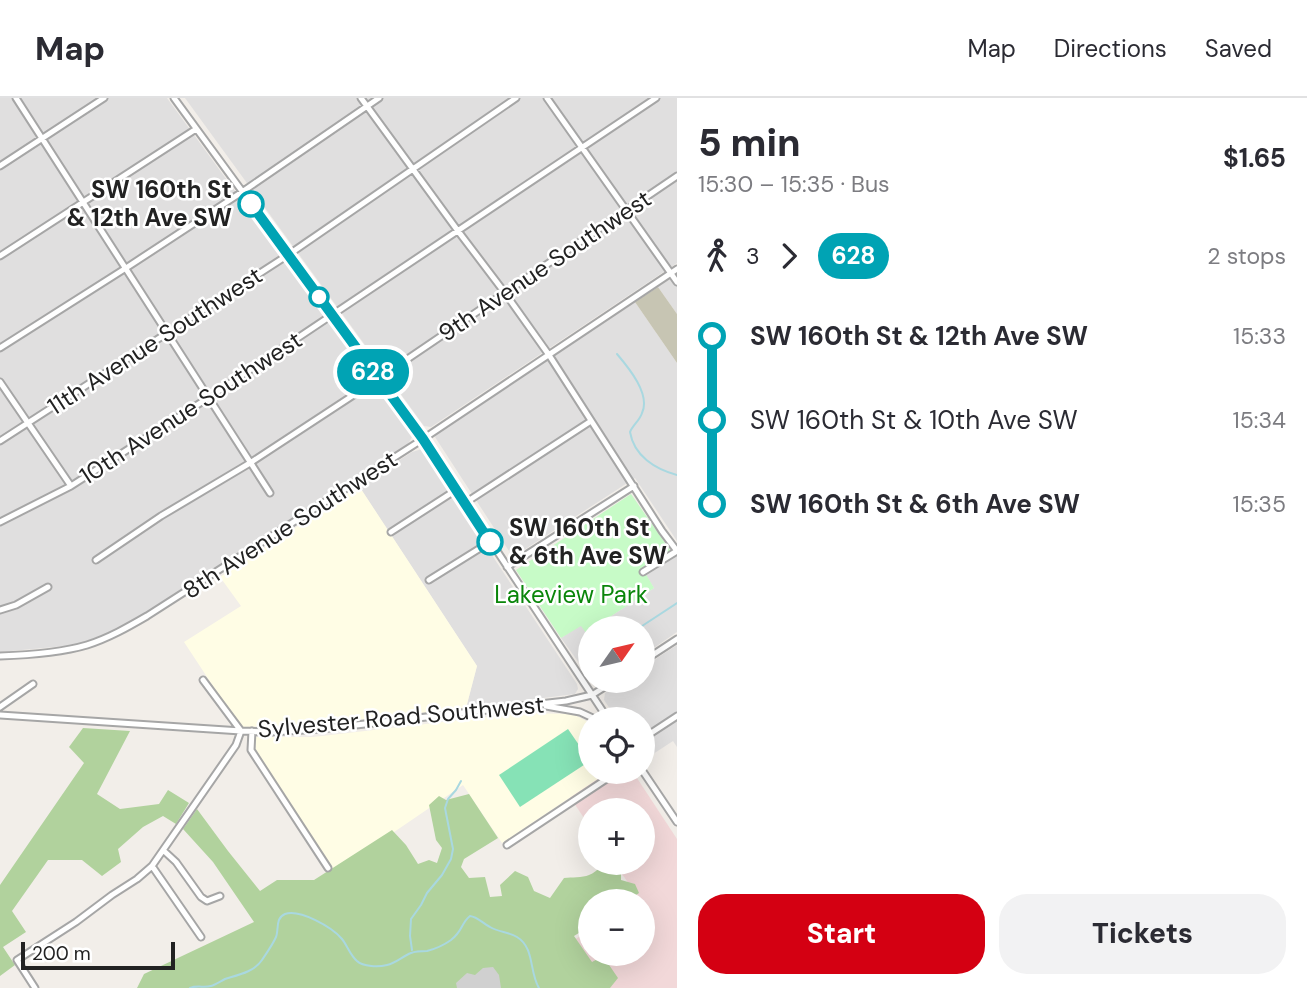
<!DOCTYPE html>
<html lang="en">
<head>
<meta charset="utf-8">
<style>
  :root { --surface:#fff; --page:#f2f2f3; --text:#2b2b33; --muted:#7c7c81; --line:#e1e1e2; --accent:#d40012 }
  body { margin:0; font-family:"DM Sans",sans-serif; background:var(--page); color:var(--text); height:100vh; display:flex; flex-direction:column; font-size:26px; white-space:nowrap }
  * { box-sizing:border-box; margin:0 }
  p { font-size:23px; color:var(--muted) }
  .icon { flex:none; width:38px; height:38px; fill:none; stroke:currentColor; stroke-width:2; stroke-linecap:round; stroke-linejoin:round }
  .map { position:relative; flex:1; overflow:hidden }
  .sheet { display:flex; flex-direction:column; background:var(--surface); width:630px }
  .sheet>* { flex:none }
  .badge { padding:0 14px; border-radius:23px; font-size:24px; line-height:46px }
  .needle { width:46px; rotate:56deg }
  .controls { position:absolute; left:578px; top:518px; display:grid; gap:14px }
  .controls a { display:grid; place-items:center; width:77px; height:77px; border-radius:50%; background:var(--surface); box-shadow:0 7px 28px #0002; font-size:35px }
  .scale { position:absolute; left:21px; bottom:18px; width:154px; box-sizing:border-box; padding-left:7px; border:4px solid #222; border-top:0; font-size:19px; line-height:24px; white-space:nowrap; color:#222; -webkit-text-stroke:5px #fff; paint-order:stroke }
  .map>.badge { position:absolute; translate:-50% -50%; box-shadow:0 0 0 4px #fff }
  .legs { display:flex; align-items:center; gap:10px; height:77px; padding:0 21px; font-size:23px }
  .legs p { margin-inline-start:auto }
  .summary { display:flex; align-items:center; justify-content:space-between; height:119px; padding:0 21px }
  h1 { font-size:38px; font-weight:800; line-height:52px }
  .cta { display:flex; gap:14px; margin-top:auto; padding:14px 21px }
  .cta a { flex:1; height:80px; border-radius:28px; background:var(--accent); color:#fff; font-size:28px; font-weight:800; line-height:80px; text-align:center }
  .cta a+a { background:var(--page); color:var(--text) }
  ul { padding:0 21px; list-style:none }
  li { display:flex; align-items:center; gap:24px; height:84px; font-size:26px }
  li i { display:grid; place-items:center; width:10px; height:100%; margin:0 9px; background:currentColor }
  li i::after { content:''; width:18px; height:18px; margin:-9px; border:5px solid; border-radius:50%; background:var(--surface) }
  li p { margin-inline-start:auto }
  li:first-child i { background:linear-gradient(#0000 50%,currentColor 0) }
  li:last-child i { background:linear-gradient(currentColor 50%,#0000 0) }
  header { display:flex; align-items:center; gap:42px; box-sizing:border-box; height:98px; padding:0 35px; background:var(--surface); border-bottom:2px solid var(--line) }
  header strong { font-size:33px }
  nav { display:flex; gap:38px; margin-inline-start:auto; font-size:24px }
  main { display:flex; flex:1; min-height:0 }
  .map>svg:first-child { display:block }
  .residential { fill:#e0dfdf }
  .commercial { fill:#f2d8d9 }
  .education { fill:#fffde5 }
  .religious { fill:#d0d0d0 }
  .construction { fill:#c7c5b3 }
  .forest { fill:#b1d29d }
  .park { fill:#c7fbc7 }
  .pitch { fill:#86e2b6 }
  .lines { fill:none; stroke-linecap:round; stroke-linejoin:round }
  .stream { stroke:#a9d8e0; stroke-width:2 }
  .minor-casing { stroke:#a6a6a6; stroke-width:9 }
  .minor { stroke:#fff; stroke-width:5 }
  .line-1-casing { stroke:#fff; stroke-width:16 }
  .line-1 { stroke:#00a3b4; stroke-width:10 }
  .stop-1-dot { fill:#fff; stroke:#00a3b4; stroke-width:3.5 }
  .labels { text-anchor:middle; stroke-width:5; stroke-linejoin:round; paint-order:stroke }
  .stop-label { font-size:24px; font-weight:bold; fill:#222; stroke:#fff; text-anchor:end }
  .street-label { font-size:24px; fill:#222; stroke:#fff }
  .park-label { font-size:24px; fill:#0a860a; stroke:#fff }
</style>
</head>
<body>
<header>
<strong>Map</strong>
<nav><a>Map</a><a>Directions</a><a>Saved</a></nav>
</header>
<main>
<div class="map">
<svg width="677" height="890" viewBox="0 0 677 890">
  <rect width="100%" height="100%" fill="#f2eee9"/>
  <path class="residential" d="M0 0H167L412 335V339L408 346 135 522 113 533 76 547 0 554Z
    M185 0H677V165L431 329 424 328Z
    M677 176V216L658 189Z
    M635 204 677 265V443L635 380 513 459 435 339 437 335Z
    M422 351 577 586 578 591 575 596 466 610 477 568 359 388 412 354Z
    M677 451V534L642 558V530H593L654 490 644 474Z
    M581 527 586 534 590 532V580L561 540Z
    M677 547V649L673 643 644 662 642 660V621H617L604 602 605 595 623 583H642V570Z"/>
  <path class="commercial" d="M608 674H633L677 741V890H600L570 845 590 831V856H642V803H629L637 797 614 765H642V712H590V729L570 699Z"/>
  <path class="education" d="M359 388 477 568 466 610 308 627 240 629 184 544 241 508 220 479Z
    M520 615 573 616 590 625V674H608L502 745 463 687 334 775 256 652 255 639H313Z"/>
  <path class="religious" d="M496 854 520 890H443Z"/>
  <path class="construction" d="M658 189 677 216V265L635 204Z"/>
  <path class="forest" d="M83 630 130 633 97 696 120 711 159 706 168 692 189 705 176 726 163 718 143 729 118 751 121 764 102 778 82 762H48L12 813 26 834 3 849 15 867 0 878V787L84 665 69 649Z
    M469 696 498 740 464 761 461 769 469 780 485 779 490 799 502 798 500 787 515 773 528 779 534 793 550 800 564 780C572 779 582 780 589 777 602 772 603 758 621 768V782L635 786 639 795 627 803H590V828L574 838 592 864 603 858 618 880 610 890H501L499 877 493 869 483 870 475 877 467 875 456 885 457 890H137L144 876 254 824 213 764 183 731 197 711 228 753 260 793 277 782H314L392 732 406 747 418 766 429 762 437 765 442 750 436 742 429 707 439 698 446 702Z"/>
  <path class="park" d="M631 396 672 455 644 473 654 490 593 530H590V532L586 535 581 528 561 540 516 472Z"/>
  <path class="pitch" d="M568 631 590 663 520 709 499 677Z"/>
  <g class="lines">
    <path class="stream" d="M617 256C628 269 651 296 642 315 640 322 633 327 630 334 634 358 655 371 677 377
      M639 530 677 505
      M412 852 410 838 411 821 421 807 427 795 442 777 451 761 453 751 445 710 448 701 456 692 461 683
      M190 890C197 887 204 890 211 888 215 887 221 883 225 881 238 877 254 874 262 862 266 856 273 846 276 839 279 832 275 820 285 816 300 811 332 829 342 841 347 847 350 857 357 863 363 869 379 869 387 867 396 865 403 858 411 855 416 853 421 853 427 853 435 851 444 847 451 842 463 833 461 825 470 818 478 819 482 825 490 829 498 834 509 834 517 839 535 850 529 874 539 890"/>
    <g class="minor-casing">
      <path id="minor" d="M16 0 270 395
        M174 0 423 341 608 621
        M361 0 458 133 505 195 549 257 662 433 677 453
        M547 0 677 184
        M0 68 104 0
        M0 158 196 31
        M0 250 126 170 242 94 379 0
        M0 284 71 388
        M0 343 288 157 516 0
        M465 405 591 323
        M0 424 71 388 208 300 656 0
        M391 434 456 392
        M96 462 161 418 250 365 378 281 677 78
        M507 469 634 388
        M643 474 677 453
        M429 482 490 444
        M0 512 16 507 48 489
        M0 558C29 557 60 555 87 547 109 540 128 529 147 518L423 341 677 171
        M642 564 677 541
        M203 582 241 633
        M546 608 580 614 595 621
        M0 609 33 586
        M0 617 241 633 271 634 321 631 566 603 592 597 614 583
        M252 633 251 652 328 770
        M642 641 677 618
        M642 672 677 724
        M507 747 617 674
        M163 752 176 764 201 799 207 803 220 798
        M152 768 201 839
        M35 890 17 862 76 824 112 797 137 781 152 768 236 647 241 633"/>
    </g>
    <use href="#minor" class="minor"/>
  </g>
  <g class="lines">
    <g class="line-1-casing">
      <path id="line-1" d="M251 106 423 341 490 444"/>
    </g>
    <use href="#line-1" class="line-1"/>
  </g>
  <g class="stop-1-dot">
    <circle cx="251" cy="106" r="12"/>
    <circle cx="319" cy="199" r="9"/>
    <circle cx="490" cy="444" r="12"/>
  </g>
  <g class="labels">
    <g class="stop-label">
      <text x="232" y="100">SW 160th St<tspan x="232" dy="28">&amp; 12th Ave SW</tspan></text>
      <text x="509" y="438" text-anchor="start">SW 160th St<tspan x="509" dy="28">&amp; 6th Ave SW</tspan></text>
    </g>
    <g class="street-label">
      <text transform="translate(545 168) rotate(-34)" y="8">9th Avenue Southwest</text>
      <text transform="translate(155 243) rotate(-33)" y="8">11th Avenue Southwest</text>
      <text transform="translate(191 310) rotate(-33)" y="8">10th Avenue Southwest</text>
      <text transform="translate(290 427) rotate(-33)" y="8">8th Avenue Southwest</text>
      <text transform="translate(401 619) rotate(-5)" y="8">Sylvester Road Southwest</text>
    </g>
    <g class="park-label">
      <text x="571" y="505">Lakeview Park</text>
    </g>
  </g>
</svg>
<div class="controls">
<a><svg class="needle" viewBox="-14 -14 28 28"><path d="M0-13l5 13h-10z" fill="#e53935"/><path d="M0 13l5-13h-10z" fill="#7c7c81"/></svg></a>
<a><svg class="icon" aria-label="locate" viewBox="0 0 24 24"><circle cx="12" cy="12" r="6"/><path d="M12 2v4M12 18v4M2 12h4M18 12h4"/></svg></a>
<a>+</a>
<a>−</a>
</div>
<div class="scale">200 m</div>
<b class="badge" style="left:373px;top:274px;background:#00a3b4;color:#fff">628</b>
</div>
<section class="sheet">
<div class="summary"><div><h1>5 min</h1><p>15:30 – 15:35 · Bus</p></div><b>$1.65</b></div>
<div class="legs"><svg class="icon" aria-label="walk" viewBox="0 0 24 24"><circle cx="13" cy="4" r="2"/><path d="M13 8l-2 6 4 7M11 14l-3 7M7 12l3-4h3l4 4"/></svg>3<svg class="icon" aria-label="forward" viewBox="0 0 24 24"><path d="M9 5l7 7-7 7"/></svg><b class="badge" style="background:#00a3b4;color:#fff">628</b><p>2 stops</p></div>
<ul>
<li><i style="color:#00a3b4"></i><b>SW 160th St &amp; 12th Ave SW</b><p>15:33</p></li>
<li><i style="color:#00a3b4"></i><span>SW 160th St &amp; 10th Ave SW</span><p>15:34</p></li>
<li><i style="color:#00a3b4"></i><b>SW 160th St &amp; 6th Ave SW</b><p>15:35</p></li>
</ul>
<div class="cta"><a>Start</a><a>Tickets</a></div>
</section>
</main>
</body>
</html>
